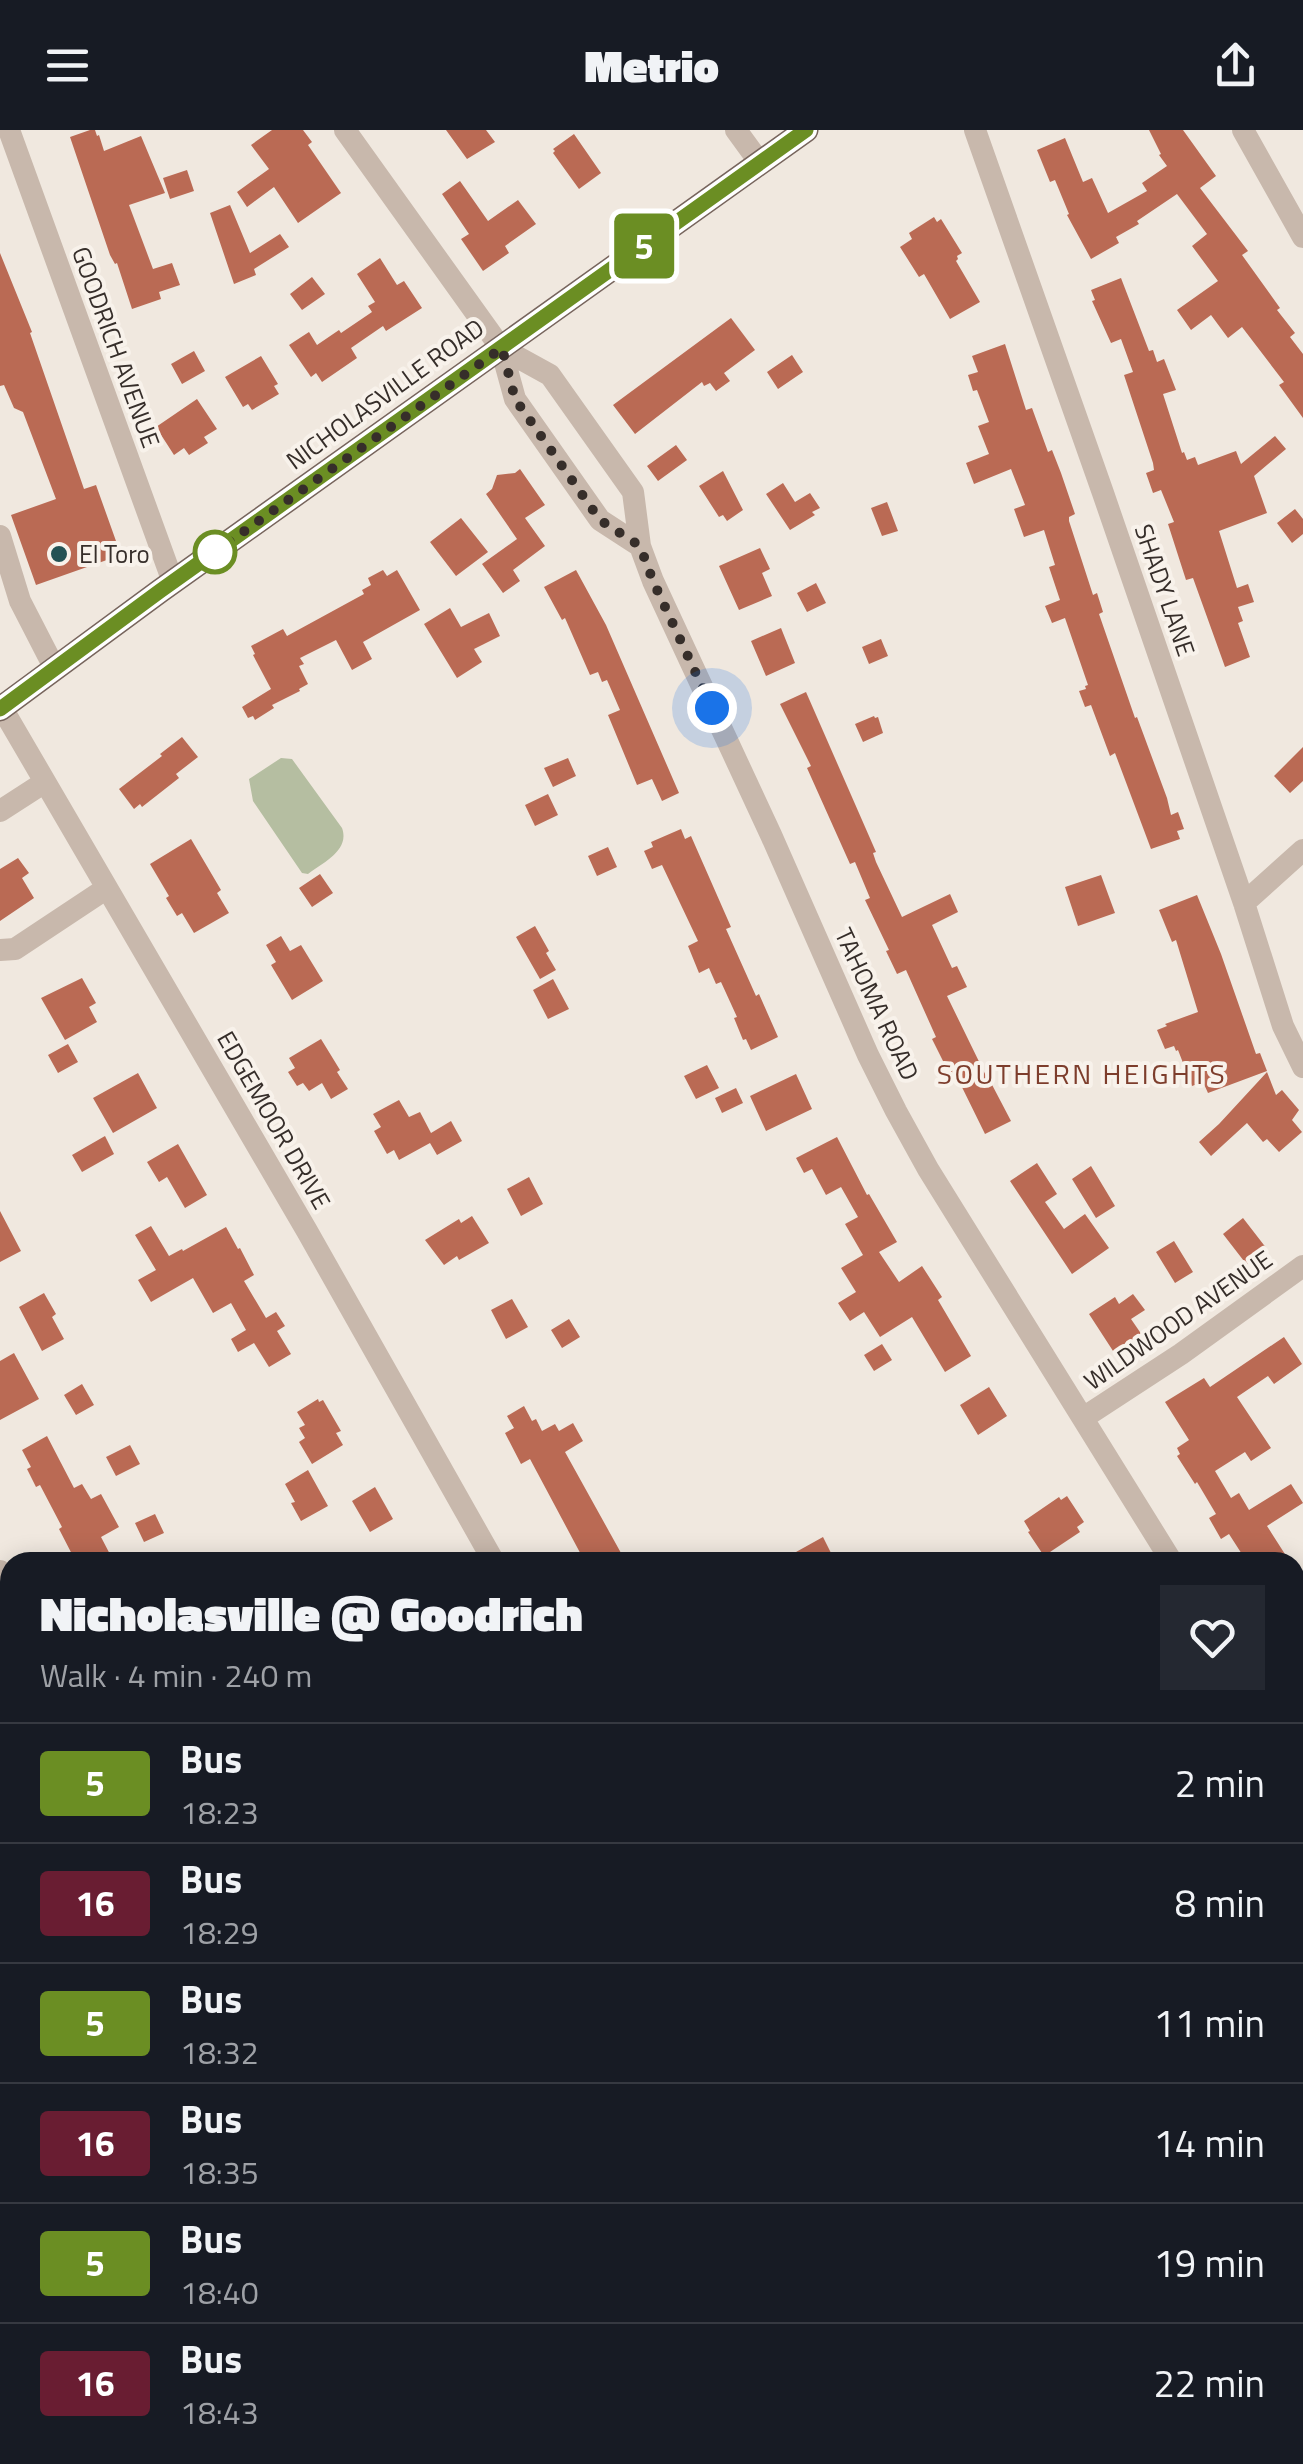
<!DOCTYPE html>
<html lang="en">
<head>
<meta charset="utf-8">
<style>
  :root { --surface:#171b24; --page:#242831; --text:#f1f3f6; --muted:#9ea1a6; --line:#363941 }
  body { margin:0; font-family:"Titillium Web",sans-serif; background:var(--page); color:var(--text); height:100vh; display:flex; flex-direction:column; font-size:38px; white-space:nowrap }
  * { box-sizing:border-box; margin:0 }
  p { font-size:32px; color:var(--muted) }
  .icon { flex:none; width:55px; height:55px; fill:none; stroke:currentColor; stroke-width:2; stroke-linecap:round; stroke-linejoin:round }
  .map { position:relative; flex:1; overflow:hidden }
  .side { position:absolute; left:0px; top:1422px; width:1305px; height:912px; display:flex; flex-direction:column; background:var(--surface); border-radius:30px 30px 0 0; box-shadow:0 5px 25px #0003 }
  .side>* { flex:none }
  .badge { padding:0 20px; border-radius:8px; font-size:35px; line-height:65px }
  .you { position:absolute; width:50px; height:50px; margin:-25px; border:8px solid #fff; border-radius:50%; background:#1a73e8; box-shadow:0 0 0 15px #1a73e833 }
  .map>.badge { position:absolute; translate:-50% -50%; box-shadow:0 0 0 5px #fff }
  .round { display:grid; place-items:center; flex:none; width:105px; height:105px; border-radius:0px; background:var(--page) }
  .summary { display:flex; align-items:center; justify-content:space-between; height:170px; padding:0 40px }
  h1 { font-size:48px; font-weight:800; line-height:75px }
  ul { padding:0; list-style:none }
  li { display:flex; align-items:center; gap:30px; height:120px; padding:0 40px; border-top:2px solid var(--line) }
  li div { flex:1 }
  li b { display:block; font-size:38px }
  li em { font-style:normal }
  li .badge { min-width:110px; font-weight:700; text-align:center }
  header { display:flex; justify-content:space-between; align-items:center; height:130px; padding:0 40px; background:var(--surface); font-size:45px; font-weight:800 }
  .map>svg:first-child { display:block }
  .green { fill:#b5bea1 }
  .building { fill:#ba6a54 }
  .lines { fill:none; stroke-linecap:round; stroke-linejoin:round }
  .minor { stroke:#c8b8ac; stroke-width:22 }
  .major { stroke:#77655d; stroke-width:25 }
  .line-casing { stroke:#fff; stroke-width:22 }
  .line { stroke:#6b8e23; stroke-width:15 }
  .walk { stroke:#362e2a; stroke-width:10; stroke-dasharray:0 18 }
  .stop-dot { fill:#fff; stroke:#6b8e23; stroke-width:5 }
  .poi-dot { fill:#245254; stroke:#f8f2eb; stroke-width:4 }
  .labels { text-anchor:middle; stroke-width:8; stroke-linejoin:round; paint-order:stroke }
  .street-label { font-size:25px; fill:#362e2a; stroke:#f8f2eb }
  .poi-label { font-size:25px; fill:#362e2a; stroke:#f8f2eb; text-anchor:start }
  .neighbourhood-label { font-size:28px; letter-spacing:2.5px; fill:#7d3d2c; stroke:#f8f2eb }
</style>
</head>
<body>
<header><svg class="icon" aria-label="menu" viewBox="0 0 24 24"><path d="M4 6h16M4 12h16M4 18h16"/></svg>Metrio<svg class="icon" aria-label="share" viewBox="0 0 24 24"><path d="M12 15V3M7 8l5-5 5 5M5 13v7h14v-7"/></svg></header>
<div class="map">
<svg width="1303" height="2334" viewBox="0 0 1303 2334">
  <rect width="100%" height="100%" fill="#f0e8df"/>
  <path class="green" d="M281 628 292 629 342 698C350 720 324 732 308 744L302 743 253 671 249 649Z"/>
  <path class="building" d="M90 0H95L97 6 99 5 104 21 141 6 165 63 129 75 153 139 172 133 180 155 159 162 161 169 132 179 117 133 115 134 110 125 70 7Z
    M272 0H303L312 12 308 15 341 63 298 93 274 57 247 77 237 62 269 39 251 15Z
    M446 0H486L495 12 467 29Z
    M1149 0H1183L1216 46 1200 58 1248 121 1242 125 1280 178 1277 180 1295 203 1290 207 1303 224V288L1279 255 1284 252 1242 197 1228 208 1211 185 1191 200 1177 180 1218 151 1192 116 1207 104 1177 64 1137 91 1139 94 1116 107 1119 113 1091 129 1067 85 1069 84 1055 50 1050 52 1037 20 1065 8 1083 52 1092 48 1108 83 1147 61 1142 53 1167 36 1159 25 1161 24Z
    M574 4 601 43 579 59 553 23 555 21 553 19Z
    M187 40 194 61 170 69 163 48Z
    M460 51 488 91 518 70 536 94 505 116 509 123 483 141 461 109 469 104 442 64Z
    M230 75 250 123 280 104 289 117 254 139 256 145 234 154 210 83Z
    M934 87 937 92 941 89 962 123 957 126 958 129 956 131 980 172 950 189 924 144 919 147 900 117 912 109 909 103Z
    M0 123 32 202 30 203 84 359 96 355 121 425 36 455 11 385 56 369 23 282 14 278 4 255 0 256Z
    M380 128 397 155 404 151 422 178 386 201 383 196 351 218 357 228 322 252 316 243 311 247 289 215 309 202 317 215 339 200 341 203 372 182 368 176 375 172 357 144Z
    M312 147 325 164 302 180 290 164Z
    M1121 148 1149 221 1153 220 1157 232 1164 229 1176 260 1163 264 1182 323 1184 322 1187 330 1195 327 1198 335 1236 321 1241 334 1275 306 1286 319 1254 346 1267 383 1219 401 1237 458 1248 454 1254 472 1238 477 1243 491 1238 493 1250 527 1225 537 1193 448 1186 450 1168 394 1174 392 1161 360 1153 363 1146 343 1154 340 1153 333 1124 245 1133 242 1121 209 1111 213 1092 171 1095 170 1091 160Z
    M731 188 755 220 724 243 730 251 716 261 710 253 704 256 702 252 635 304 613 275Z
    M1005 214 1026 280 1032 278 1048 322 1052 320 1061 343 1075 384 1069 387V391L1093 465 1097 463 1103 482 1099 484 1135 588 1137 587 1167 668 1171 685 1178 682 1184 699 1177 701 1180 709 1151 719 1115 623 1110 626 1091 575 1085 577 1079 561 1086 559 1085 556 1088 555 1065 488 1052 493 1045 476 1060 470 1049 437 1055 435 1044 400 1024 407 1014 379 1025 375 1011 339 974 354 966 333 989 324 978 296 989 292 977 260 973 261 968 245 978 242 972 226Z
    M194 221 205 241 182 254 171 234Z
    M792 225 803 242 778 259 767 242Z
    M261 226 278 254 274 256 279 264 252 280 248 274 243 277 225 247Z
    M197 269 217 299 204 307 208 313 189 325 184 318 174 325 156 297Z
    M676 315 687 330 658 351 647 336Z
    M520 339 545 375 525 388 545 416 513 440 520 451 503 463 482 434 517 409 486 364 492 359 497 345 515 343Z
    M723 341 743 380 727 391 723 385 719 387 699 356Z
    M783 353 795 372 810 363 820 378 812 382 815 385 790 400 766 364Z
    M887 372 898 401 882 406 871 378Z
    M1295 379 1303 389V404L1292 413 1277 393Z
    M461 388 488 422 456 446 430 412Z
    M760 418 770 439 762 443 772 466 739 480 719 436Z
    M383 440 387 446 397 440 420 480 363 512 372 529 352 540 336 510 300 528 304 534 299 536 308 554 299 559 300 561 272 575 274 578 255 590 253 586 248 588 242 577 271 559 253 525 255 524 251 516 283 499 287 506 364 464 362 460 371 455 368 448Z
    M576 440 606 495 679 663 662 671 652 649 637 655 608 585 620 580 607 550 602 552 598 542 590 545 565 488 562 490 544 457Z
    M816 453 826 473 807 482 797 463Z
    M450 478 461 497 489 483 500 506 474 519 482 532 457 548 424 494Z
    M781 498 795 533 766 546 751 511Z
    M881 509 888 526 869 534 862 517Z
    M806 562 876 722 873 723 876 732 902 787 950 764 958 782 932 795 952 838 957 836 967 857 947 866 988 950 989 949 1011 991 985 1004 957 947 954 948 946 932 944 933 932 909 936 907 906 840 897 844 886 821 889 820 865 770 870 768 855 732 850 734 807 638 811 636 780 574Z
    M874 586 875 588 878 587 883 603 863 612 855 594Z
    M182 607 198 627 176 644 179 648 142 677 140 674 134 679 119 659 162 626 160 624Z
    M1303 617V651L1290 663 1274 646Z
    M568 628 576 646 553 657 544 638Z
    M548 664 558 685 535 696 525 675Z
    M681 699 685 709 691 706 731 797 726 799 756 866 759 864 778 907 751 920 746 909 743 910 734 888 737 887 721 852 716 854 709 838 699 843 688 816 698 811 662 735 652 739 644 721 653 717 651 712Z
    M191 709 221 760 217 763 229 783 194 803 182 783 177 786 166 768 169 766 150 734Z
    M608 717 617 737 597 746 588 726Z
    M18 728 29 743 22 748 34 768 0 791V739Z
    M320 744 333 763 312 777 299 758Z
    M1101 745 1115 783 1078 796 1065 757Z
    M1197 765 1221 824 1256 924 1260 923 1267 941 1208 963 1203 952 1192 956 1178 920 1176 921 1174 916 1165 919 1157 900 1167 896 1165 894 1198 882 1176 810 1172 812 1159 780Z
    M535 796 549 821 546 823 556 840 540 849 516 807Z
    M281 806 290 821 301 815 323 851 292 870 271 835 276 832 266 815Z
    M82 848 96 873 89 877 97 892 65 910 41 868Z
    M553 849 569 879 548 889 533 860Z
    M321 909 340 940 337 942 348 959 331 969 322 953 309 961 303 953 297 956 288 942 295 938 289 928Z
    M68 914 78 932 58 943 48 925Z
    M707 935 719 958 696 969 684 946Z
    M1267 942 1276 965 1282 960 1299 980 1292 990 1302 1002 1279 1022 1267 1009 1263 1012 1247 993 1211 1026 1199 1012 1219 994Z
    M138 943 157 978 113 1003 93 968Z
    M796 944 812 979 766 1001 750 966Z
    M736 958 743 973 722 983 715 968Z
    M399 970 409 987 420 982 431 1003 451 991 462 1011 437 1025 430 1013 399 1030 394 1020 387 1024 374 1001 381 997 373 984Z
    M105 1006 114 1024 82 1042 72 1025Z
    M837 1007 867 1065 869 1064 897 1112 879 1122 899 1152 922 1136 942 1167 938 1170 971 1226 945 1242 912 1187 880 1207 864 1182 850 1191 838 1173 856 1162 841 1138 863 1125 845 1094 858 1087 841 1057 826 1065 812 1039 804 1043 796 1028Z
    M178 1014 207 1065 185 1078 167 1047 159 1052 147 1032Z
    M1037 1033 1057 1064 1045 1072 1064 1099 1085 1084 1109 1118 1072 1144 1010 1051Z
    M1091 1036 1115 1076 1096 1088 1072 1049Z
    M529 1047 543 1074 521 1086 507 1059Z
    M0 1081 21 1121 0 1132Z
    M472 1086 489 1113 459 1130 457 1126 444 1135 425 1110 459 1089 461 1093Z
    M1243 1088 1267 1119 1247 1135 1223 1104Z
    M151 1096 169 1126 182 1119 183 1121 226 1097 238 1119 240 1118 254 1145 244 1151 266 1188 276 1182 285 1196 277 1201 291 1224 269 1237 254 1213 238 1222 231 1209 246 1200 231 1173 213 1183 193 1148 151 1172 138 1150 156 1140 135 1105Z
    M1174 1111 1193 1142 1175 1153 1156 1122Z
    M44 1163 56 1184 52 1187 64 1209 42 1221 19 1177Z
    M1133 1164 1145 1180 1131 1189 1142 1205 1115 1224 1089 1184 1115 1167 1119 1174Z
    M512 1169 528 1197 506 1209 491 1180Z
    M569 1189 580 1207 562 1218 551 1200Z
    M1284 1207 1302 1234 1274 1254 1268 1246 1237 1267 1271 1318 1251 1331 1245 1322 1215 1341 1231 1368 1239 1363 1249 1380 1291 1354 1303 1373 1267 1396 1290 1432H1247L1229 1404 1221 1409 1209 1388 1216 1384 1197 1352 1195 1354 1177 1326 1180 1324 1177 1318 1189 1310 1165 1272 1204 1248 1210 1257Z
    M882 1214 892 1230 874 1241 864 1225Z
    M14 1223 39 1269 0 1290V1231Z
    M82 1254 94 1275 76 1285 64 1265Z
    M989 1257 1007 1286 978 1305 960 1275Z
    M318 1269 319 1272 323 1270 341 1301 336 1303 343 1315 312 1334 299 1312 305 1308 299 1298 305 1295 297 1282Z
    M524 1276 532 1291 536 1289 542 1301 555 1294 559 1301 573 1293 583 1311 565 1322 626 1432H585L530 1329 521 1334 505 1303 514 1298 507 1286Z
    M47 1306 74 1358 82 1354 91 1369 101 1364 119 1397 101 1407 114 1432H76L59 1399 62 1397 40 1355 36 1357 27 1339 31 1337 22 1320Z
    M130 1315 140 1334 116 1346 106 1327Z
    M308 1340 328 1376 301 1391 291 1373 295 1372 285 1354Z
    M375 1357 393 1389 370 1402 352 1371Z
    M1067 1366 1084 1392 1077 1397 1080 1402 1044 1426 1028 1402 1030 1401 1024 1391 1059 1367 1061 1370Z
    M155 1384 164 1403 144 1412 135 1393Z
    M823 1407 833 1427 824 1432H778Z"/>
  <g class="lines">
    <path class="minor" d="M9 0 173 452
      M345 0 501 218 515 269 600 390 640 416
      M736 0 760 33
      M975 0 1103 363 1244 773 1283 896 1303 937
      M1243 0 1303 107
      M501 218 550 245 633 362 640 416 653 451 771 705 868 925 896 981 928 1039 1172 1432
      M0 406 20 471 55 539
      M2 578 307 1101 494 1432
      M0 681 45 652
      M1244 773 1303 720
      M0 820 15 819 107 758
      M1083 1288 1181 1224 1303 1136
      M0 1441 10 1460
      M1295 1626 1303 1639
      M1295 2011 1303 2004
      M0 2018 10 2012
      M180 2325 184 2334
      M546 2325 552 2334
      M995 2325 1000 2334
      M1284 2325 1288 2334"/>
    <path class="major" d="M0 579 160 461 806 0"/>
  </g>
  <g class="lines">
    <g class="line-casing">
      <path id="line" d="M0 579 160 461 806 0"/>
    </g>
    <use href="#line" class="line"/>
    <path class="walk" d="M215 422 502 218 515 269 600 390 640 416 653 451 712 578"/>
  </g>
  <circle class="stop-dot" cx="215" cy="422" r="20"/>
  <circle class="poi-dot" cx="59" cy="424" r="10"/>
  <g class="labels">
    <g class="street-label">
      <text transform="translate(116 217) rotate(70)" y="9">GOODRICH AVENUE</text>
      <text transform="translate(385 264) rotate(-36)" y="9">NICHOLASVILLE ROAD</text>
      <text transform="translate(1165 460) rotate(71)" y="9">SHADY LANE</text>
      <text transform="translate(877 874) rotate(65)" y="9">TAHOMA ROAD</text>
      <text transform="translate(274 990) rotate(60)" y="9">EDGEMOOR DRIVE</text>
      <text transform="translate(1178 1190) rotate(-35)" y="9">WILDWOOD AVENUE</text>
    </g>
    <g class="poi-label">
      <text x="79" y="433">El Toro</text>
    </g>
    <g class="neighbourhood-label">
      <text x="1082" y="954">SOUTHERN HEIGHTS</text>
    </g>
  </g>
</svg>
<div class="you" style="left:712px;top:578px"></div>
<b class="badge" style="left:644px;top:116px;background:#6b8e23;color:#fff">5</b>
<section class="side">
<div class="summary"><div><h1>Nicholasville @ Goodrich</h1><p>Walk · 4 min · 240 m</p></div><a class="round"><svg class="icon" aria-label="heart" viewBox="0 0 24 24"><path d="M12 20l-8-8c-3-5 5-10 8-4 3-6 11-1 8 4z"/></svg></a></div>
<ul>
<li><span class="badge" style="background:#6b8e23;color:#fff">5</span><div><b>Bus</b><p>18:23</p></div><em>2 min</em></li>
<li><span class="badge" style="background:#691d32;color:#fff">16</span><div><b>Bus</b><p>18:29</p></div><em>8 min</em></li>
<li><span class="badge" style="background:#6b8e23;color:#fff">5</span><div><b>Bus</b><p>18:32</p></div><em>11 min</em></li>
<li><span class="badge" style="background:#691d32;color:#fff">16</span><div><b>Bus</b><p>18:35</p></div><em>14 min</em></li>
<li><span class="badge" style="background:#6b8e23;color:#fff">5</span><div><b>Bus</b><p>18:40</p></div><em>19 min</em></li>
<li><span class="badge" style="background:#691d32;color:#fff">16</span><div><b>Bus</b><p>18:43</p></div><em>22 min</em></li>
</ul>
</section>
</div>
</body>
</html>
